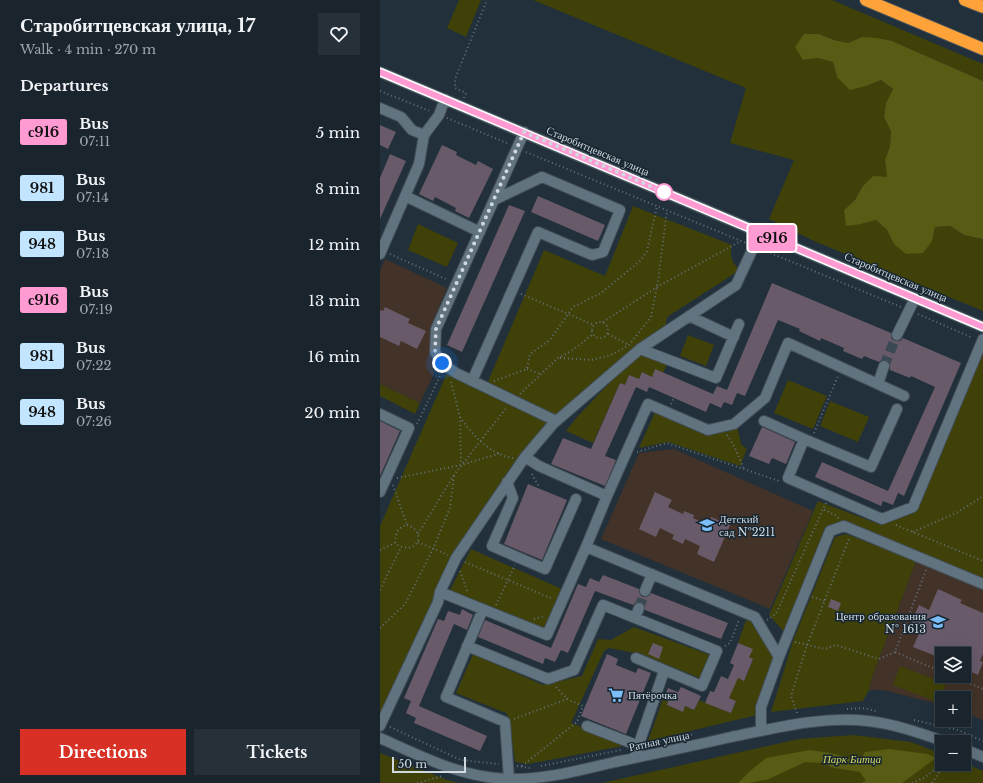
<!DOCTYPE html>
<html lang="en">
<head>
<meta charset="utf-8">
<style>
  :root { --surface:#19242c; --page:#263038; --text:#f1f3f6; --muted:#9fa4a9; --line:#374148; --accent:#d93025 }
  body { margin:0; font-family:"Libre Baskerville",serif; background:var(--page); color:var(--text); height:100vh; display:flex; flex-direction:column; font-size:15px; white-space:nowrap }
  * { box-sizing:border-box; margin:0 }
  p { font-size:13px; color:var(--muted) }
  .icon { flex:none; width:22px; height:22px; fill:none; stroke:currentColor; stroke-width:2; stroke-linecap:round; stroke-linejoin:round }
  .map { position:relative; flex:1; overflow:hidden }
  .side { display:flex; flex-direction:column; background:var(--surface); width:380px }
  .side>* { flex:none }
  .badge { padding:0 8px; border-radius:3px; font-size:14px; line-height:26px }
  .controls { position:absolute; left:555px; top:647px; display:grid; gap:8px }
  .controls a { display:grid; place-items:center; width:36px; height:36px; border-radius:0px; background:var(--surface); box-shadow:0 4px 16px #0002,0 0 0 1px var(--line); font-size:20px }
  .scale { position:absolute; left:12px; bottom:10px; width:74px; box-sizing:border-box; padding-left:4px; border:2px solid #d0d9e0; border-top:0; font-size:11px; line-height:14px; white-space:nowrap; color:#d0d9e0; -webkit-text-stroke:3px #172631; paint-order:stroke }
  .you { position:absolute; width:20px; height:20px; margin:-10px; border:3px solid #fff; border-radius:50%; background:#1a73e8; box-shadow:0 0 0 6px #1a73e833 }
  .map>.badge { position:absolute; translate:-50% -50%; box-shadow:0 0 0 2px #fff }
  h2 { padding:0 20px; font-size:15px; line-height:36px }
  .round { display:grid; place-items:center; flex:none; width:42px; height:42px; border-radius:0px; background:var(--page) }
  .summary { display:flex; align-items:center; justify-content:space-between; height:68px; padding:0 20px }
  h1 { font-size:19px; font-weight:700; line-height:30px }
  .action { display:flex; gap:8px; margin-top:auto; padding:8px 20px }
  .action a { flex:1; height:46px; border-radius:0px; background:var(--accent); color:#fff; font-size:16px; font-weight:700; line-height:46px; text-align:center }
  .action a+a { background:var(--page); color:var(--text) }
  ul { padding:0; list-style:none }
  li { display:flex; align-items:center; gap:12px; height:56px; padding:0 20px }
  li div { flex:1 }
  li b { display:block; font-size:15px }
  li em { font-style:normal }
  li .badge { min-width:44px; font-weight:700; text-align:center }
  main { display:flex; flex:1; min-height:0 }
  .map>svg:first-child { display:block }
  .commercial { fill:#423227; fill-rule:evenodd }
  .green { fill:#3f4108 }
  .forest { fill:#585b13 }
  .building { fill:#685a68 }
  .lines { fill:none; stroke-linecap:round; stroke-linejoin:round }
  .minor-tunnel { stroke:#3b4954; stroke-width:10; stroke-dasharray:10 5; stroke-linecap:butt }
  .minor-casing { stroke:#414e57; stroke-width:12 }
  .highway-casing { stroke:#414e57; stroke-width:14 }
  .path { stroke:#64717b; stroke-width:2; stroke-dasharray:1 3; stroke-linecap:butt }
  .minor { stroke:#627380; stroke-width:10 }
  .highway { stroke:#ffa23a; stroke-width:12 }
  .line-casing { stroke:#fff; stroke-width:9 }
  .line { stroke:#ff9ad2; stroke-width:6 }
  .walk { stroke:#d0d9e0; stroke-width:4; stroke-dasharray:0 7.2 }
  .stop-dot { fill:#fff; stroke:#ff9ad2; stroke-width:2 }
  .labels { text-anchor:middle; stroke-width:3; stroke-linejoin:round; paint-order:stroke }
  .street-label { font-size:11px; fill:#d0d9e0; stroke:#172631 }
  .poi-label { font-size:11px; fill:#d0d9e0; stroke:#172631; text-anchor:start }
  .park-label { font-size:11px; font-style:italic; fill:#d4d961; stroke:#172631 }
</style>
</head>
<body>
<main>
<section class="side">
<div class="summary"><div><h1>Старобитцевская улица, 17</h1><p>Walk · 4 min · 270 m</p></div><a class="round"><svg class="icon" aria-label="heart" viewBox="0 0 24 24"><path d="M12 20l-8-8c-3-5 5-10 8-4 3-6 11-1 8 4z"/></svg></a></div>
<h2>Departures</h2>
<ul>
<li><span class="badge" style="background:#ff9ad2;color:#111">с916</span><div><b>Bus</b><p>07:11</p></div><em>5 min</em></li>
<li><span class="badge" style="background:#c2e6ff;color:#111">981</span><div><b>Bus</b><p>07:14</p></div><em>8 min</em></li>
<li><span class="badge" style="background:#c2e6ff;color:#111">948</span><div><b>Bus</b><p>07:18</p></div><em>12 min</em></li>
<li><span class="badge" style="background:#ff9ad2;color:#111">с916</span><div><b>Bus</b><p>07:19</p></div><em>13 min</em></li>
<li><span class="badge" style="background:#c2e6ff;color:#111">981</span><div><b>Bus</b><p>07:22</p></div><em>16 min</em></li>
<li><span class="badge" style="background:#c2e6ff;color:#111">948</span><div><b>Bus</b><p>07:26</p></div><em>20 min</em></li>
</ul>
<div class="action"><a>Directions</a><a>Tickets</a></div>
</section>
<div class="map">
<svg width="603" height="783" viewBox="0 0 603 783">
  <rect width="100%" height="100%" fill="#21303b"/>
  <path class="commercial" d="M5 259 67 288 50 329V352L54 374 40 403 0 384V271Z
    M294 449 433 511 390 609 221 539 259 453Z
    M536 561 603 590V720L584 713V698H562V705L503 690H489L491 680ZM562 654H584V676H562Z"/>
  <path class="green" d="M79 0H101L86 37 67 28Z
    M153 0H452L603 64V81L512 41 482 37 468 43 454 40 439 34 423 60 438 58 453 62 457 77 486 86 501 80 513 89 506 103 504 117 511 131 510 146 505 160 507 177 482 187 475 200 464 210 481 224 496 220 507 230 514 244 552 241 555 227 570 226 584 235 603 239V311L434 241 389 219 414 160 350 143 366 88Z
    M253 206 352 245C349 255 352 263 360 270L287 317 286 324 283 329 185 410 66 573 0 717V526L67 373 104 391 164 250 225 276Z
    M38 224 78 243 67 267 28 250Z
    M308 335 334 345 326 366 300 356Z
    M260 351 288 362 283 373 272 377 262 372 259 379 249 375 245 385 240 383 213 443 186 431 197 417Z
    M603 353V578L469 523 448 527 404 632 389 615 438 501 501 525 538 509Z
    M408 380 447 396 433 429 394 413Z
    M0 384 40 403 35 414 0 396Z
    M450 401 489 417 478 442 440 426Z
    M275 412 326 433 357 426 361 444 367 449 360 466 288 442 259 448Z
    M466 534 536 561 491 680 489 690 483 701 391 712 413 641 455 537Z
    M91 549 182 589 164 628 70 590Z
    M367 618 373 620 396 657 377 715 268 741 283 699 288 701 287 705 303 712 305 706 314 710 319 700 351 713 356 702 349 698 352 690 353 676 364 681 373 660 369 657 372 649 358 643Z
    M254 627 330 655 320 678 261 654 229 648 224 651 191 723 248 745 148 764 135 762 129 717 126 713 76 693 93 654 163 685 202 676 218 639 231 640Z
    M520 666 566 684 558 702 513 685Z
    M473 735 531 742 562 754V764L584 763 603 771V783H222L419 739Z
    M0 753 67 780 78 783H0Z"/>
  <path class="forest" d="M424 34H439L454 40 468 43 482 37 497 38 512 41 603 81V239L584 235 570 226 555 227 552 241 543 253 526 254 514 244 507 230 496 220 481 224 466 226 464 210 475 200 482 187 493 176 507 177 505 160 510 146 511 131 504 117 506 103 513 89 501 80 486 86 470 90 457 77 453 62 438 58 423 60 415 47Z
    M509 749 548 754 556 758 522 783H481L486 781 480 772 454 768 442 763 425 762 389 779 369 783H358L370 771 386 758 430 750 456 754 479 762 485 752Z"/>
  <path class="building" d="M0 125 16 132 8 149 0 145Z
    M62 145 77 152 76 155 96 165 98 161 113 169 89 218 75 211 76 208 55 197 53 201 39 194Z
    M10 154 26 161 0 219V178Z
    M158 196 225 225 218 241 151 212Z
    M129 205 145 211 82 352 67 345Z
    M392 283 511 333V338L515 341H520L523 338 581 363 524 496 518 493 513 505 503 501 501 506 435 477 442 462 508 491 555 387 531 376 530 378 510 370V364L506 360H502L499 362 484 356 482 359 463 351 464 348 441 338 440 341 419 331 420 329 398 320 365 396 357 393 352 405 344 402 341 408 330 403 326 412 269 387 267 392 256 387 225 456 236 460 225 486 171 464 183 438 211 449 240 383 245 385 249 375 259 379 262 372 272 377 275 369 333 394 337 386 347 390Z
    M5 307 30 319 28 323 46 331 37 349 21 341 19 346 0 337V310L3 311Z
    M0 421 20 431 0 476Z
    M382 427 415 442 406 464 392 458 389 464 369 456Z
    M148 484 187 500 162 560 124 544Z
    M275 492 292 500 288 507 303 514 304 511 314 515 313 518 328 525 331 517 350 525 334 562 317 554 320 546 305 539 303 544 292 539 294 535 280 528 276 537 259 529Z
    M223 575 259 589 260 595 263 597 269 596 271 593 348 623 341 639 265 610 264 604 261 602 255 603 253 605 215 591 188 653 181 650 175 662 165 658 163 664 98 637 105 620 171 648 198 584 206 587 210 578 219 582Z
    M558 589 582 600 580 603 603 613V654L600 661 603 662 598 675 584 669V654H560L558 657 533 647 542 627 531 622 539 605 549 610Z
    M451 599 461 603 458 611 448 607Z
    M82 609 93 615 87 630 74 624 39 706 107 736 100 751 34 723 36 718 26 713 31 701 24 698 58 619 64 621 68 611 80 615Z
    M273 643 283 647 279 659 268 654Z
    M358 643 373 649 369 657 373 659 364 681 358 678 349 698 356 701 351 713 325 703 330 691 334 692 341 676 348 679 354 665 350 663Z
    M227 654 238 659 236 665 256 673 258 668 271 673 246 734 201 716Z
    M301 687 321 696 314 710 305 706 303 712 287 705 288 701 283 699 288 688 298 692Z"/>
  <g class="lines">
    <path class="minor-tunnel" d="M504 366 517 335
      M259 608 265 591"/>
    <g class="minor-casing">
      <path id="minor" d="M0 72 603 327
        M0 108 21 117 32 130 44 135
        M25 196 100 232
        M114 200 144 132
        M0 254 39 164 44 135 59 115 65 99
        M309 316 354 337
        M517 335 535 298
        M260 349 336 378 359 324
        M92 381 158 232 212 255 223 252 240 210 162 177 114 200 56 329 55 352 62 363 76 373 176 421
        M498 384 504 366
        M517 409 491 467 424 439 408 478 502 519 533 507 603 339
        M0 414 29 428 0 492
        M384 421 424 439
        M145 457 159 466 227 496 206 547 375 617 399 657 381 707V731
        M127 482 133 498 112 546 165 569 196 499
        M227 496 268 404 328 430 354 424 385 398 408 343 524 396
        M265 591 272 574
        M60 592 167 635 206 547
        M103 609 66 697 125 722 129 779
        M255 618 259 608
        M87 646 168 679 194 670 223 605 337 651 322 686 256 658
        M399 657 450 531 464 526 603 584
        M0 726 58 602 60 592 76 558 145 457 173 424 260 349 356 285 380 233
        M207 726 259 746
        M0 738C43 757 80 777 128 779 165 780 200 770 235 762 274 754 312 746 351 737 396 728 441 716 488 721 515 724 540 733 566 742
        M584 749 603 757
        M254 758 284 671"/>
    </g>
    <g class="highway-casing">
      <path id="highway" d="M486 0 603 49
        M585 0 603 7"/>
    </g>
    <path class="path" d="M0 91 50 111
      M84 98 86 93 75 88V79L107 0
      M67 118 129 144
      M146 152 366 243
      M383 250 521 307
      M10 254 68 280
      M141 294 214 325
      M538 314 593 338
      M212 330a8 8 0 1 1 16 0a8 8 0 1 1-16 0Z
      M223 322 277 287 361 241
      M228 334 249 345
      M180 358 211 360 231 355 249 345 271 317 278 281 287 210
      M147 369 160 374
      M114 381 147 369 150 354 170 340 193 307 221 293 260 261 267 251 277 206
      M71 382 80 417 81 464
      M140 394 178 358 193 350 213 334
      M291 404 294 398
      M80 417C92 435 111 455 133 458
      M37 424 61 374
      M434 433 458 376
      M347 435 354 446 364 469
      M257 452 287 443 399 481
      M152 474 159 487
      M17 478 81 465 121 453
      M13 485 27 525
      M446 503 443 509 457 516 459 519
      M27 525C49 532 36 558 15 543 16 533 17 528 27 525Z
      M516 525 603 561
      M533 532 578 512 603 496
      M38 534 74 475 127 407
      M38 542 68 555
      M0 550 15 543
      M85 562 173 599
      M546 570 515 652 562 672
      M80 571 88 593
      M0 590 21 547
      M432 597 445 601
      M116 605 135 565
      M154 619 165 616
      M387 620 396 614 443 509
      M0 628 25 604 53 549 70 508 74 476
      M415 642 445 649 456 645 499 659 515 652
      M345 646 350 643 359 620
      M572 676 603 689
      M467 709 482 708 496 711
      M417 713 411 696 427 645 469 539
      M134 719 187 699
      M534 720 578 730 603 741
      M10 727 81 760 119 764
      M268 744 315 734
      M137 766 150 768
      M142 766 197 722 203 706 187 699 176 687
      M161 766 241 750
      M37 783 63 776
      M532 783 544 778 562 764
      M552 783 565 764"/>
    <use href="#minor" class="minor"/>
    <use href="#highway" class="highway"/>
  </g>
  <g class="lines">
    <g class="line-casing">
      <path id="line" d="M0 72 603 327"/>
    </g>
    <use href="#line" class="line"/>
    <path class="walk" d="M62 363 55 352 56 329 144 132 284 192"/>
  </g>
  <defs>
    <g id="school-bare" transform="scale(1.2)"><path d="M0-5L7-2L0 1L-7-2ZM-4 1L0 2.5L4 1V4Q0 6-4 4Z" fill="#7bbef8" stroke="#172631" stroke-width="2.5" paint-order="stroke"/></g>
    <g id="supermarket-bare" transform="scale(1.2)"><path d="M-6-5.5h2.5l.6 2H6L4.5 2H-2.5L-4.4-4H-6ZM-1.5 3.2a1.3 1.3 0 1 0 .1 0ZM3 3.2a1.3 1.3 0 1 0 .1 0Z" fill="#7bbef8" stroke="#172631" stroke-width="2.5" paint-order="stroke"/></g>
  </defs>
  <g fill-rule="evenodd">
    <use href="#school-bare" x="327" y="525"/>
    <use href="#school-bare" x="558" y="622"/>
    <use href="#supermarket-bare" x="236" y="695"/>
  </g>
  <circle class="stop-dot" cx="284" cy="192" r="8"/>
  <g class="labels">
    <g class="street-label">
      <text transform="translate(218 151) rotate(23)" y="4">Старобитцевская улица</text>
      <text transform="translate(516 277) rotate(23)" y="4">Старобитцевская улица</text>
      <text transform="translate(279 741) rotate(-12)" y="4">Ратная улица</text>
    </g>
    <g class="poi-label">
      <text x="339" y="523">Детский<tspan x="339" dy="13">сад №2211</tspan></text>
      <text x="546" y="620" text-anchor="end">Центр образования<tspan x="546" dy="13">№ 1613</tspan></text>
      <text x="248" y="699">Пятёрочка</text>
    </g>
    <g class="park-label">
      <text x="472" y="763">Парк Битца</text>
    </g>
  </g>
</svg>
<div class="controls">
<a><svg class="icon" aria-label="layers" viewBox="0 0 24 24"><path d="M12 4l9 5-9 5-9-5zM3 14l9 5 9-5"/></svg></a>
<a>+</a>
<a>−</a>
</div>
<div class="scale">50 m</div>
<div class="you" style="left:62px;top:363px"></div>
<b class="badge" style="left:392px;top:238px;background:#ff9ad2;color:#111">с916</b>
</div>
</main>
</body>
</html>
